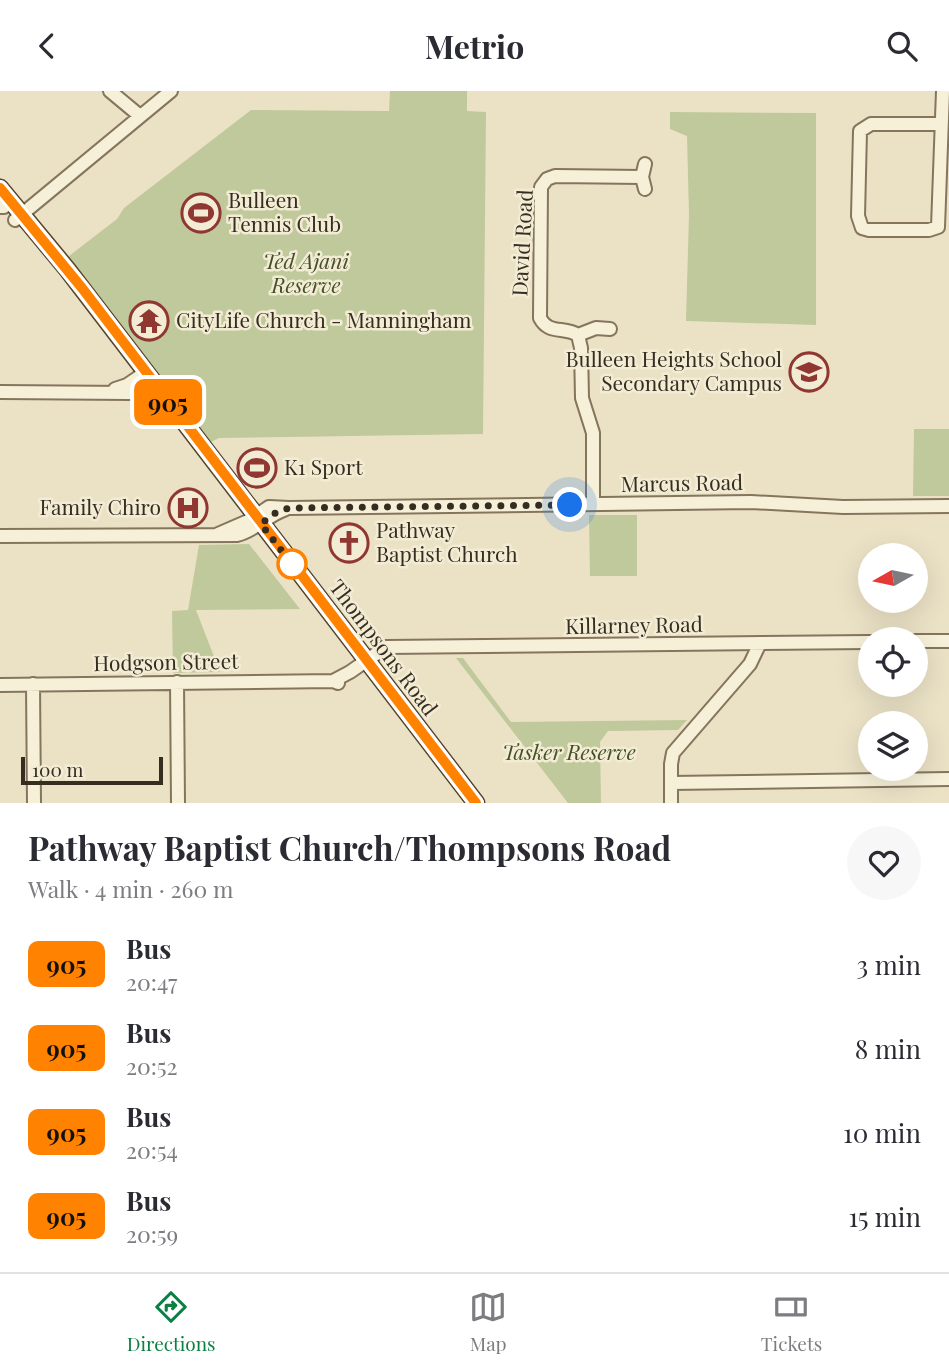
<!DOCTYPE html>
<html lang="en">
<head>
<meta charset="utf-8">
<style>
  :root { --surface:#fff; --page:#f7f7f7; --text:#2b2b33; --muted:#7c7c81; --line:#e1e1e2; --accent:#0b8043 }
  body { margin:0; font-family:"Playfair Display",serif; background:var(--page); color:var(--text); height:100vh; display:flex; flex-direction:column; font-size:26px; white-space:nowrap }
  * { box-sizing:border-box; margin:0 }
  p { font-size:23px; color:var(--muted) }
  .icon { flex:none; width:38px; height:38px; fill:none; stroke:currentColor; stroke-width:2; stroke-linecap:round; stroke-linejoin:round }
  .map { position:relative; height:712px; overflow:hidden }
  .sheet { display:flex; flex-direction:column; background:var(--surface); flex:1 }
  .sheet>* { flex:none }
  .badge { padding:0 14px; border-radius:10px; font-size:24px; line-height:46px }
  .needle { width:46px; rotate:261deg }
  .buttons { position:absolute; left:858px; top:452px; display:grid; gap:14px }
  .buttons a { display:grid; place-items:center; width:70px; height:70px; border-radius:50%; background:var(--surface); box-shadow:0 7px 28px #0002; font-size:35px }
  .scale { position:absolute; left:21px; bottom:18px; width:142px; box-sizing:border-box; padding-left:7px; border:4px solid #362c20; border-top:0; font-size:19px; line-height:24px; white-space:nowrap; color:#362c20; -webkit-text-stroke:5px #f3ecd5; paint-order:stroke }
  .you { position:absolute; width:35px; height:35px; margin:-18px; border:5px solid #fff; border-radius:50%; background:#1a73e8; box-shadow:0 0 0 10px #1a73e833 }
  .map>.badge { position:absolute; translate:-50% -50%; box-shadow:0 0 0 4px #fff }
  .round { display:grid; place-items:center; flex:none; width:74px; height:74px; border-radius:37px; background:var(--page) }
  .head { display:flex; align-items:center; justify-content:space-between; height:119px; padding:0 28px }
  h1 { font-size:33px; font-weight:700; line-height:52px }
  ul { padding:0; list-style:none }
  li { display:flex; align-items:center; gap:21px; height:84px; padding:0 28px }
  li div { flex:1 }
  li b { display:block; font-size:26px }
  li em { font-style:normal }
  li .badge { min-width:77px; font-weight:700; text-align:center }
  header { display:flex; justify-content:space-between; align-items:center; height:91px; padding:0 28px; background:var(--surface); font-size:32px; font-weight:700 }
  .dock { display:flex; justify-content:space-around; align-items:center; height:98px; border-top:2px solid var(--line); background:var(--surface); font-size:19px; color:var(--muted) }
  .dock a { display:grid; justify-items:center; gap:4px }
  .dock .current { color:var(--accent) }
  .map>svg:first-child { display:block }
  .park { fill:#c0c99b }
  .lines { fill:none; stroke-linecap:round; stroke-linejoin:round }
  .minor-casing { stroke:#85755d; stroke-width:16 }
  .major-casing { stroke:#534331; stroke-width:19 }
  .minor { stroke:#f6f0d9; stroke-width:12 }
  .major { stroke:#ebd9a1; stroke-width:16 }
  .line-casing { stroke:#fff; stroke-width:16 }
  .line { stroke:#ff8200; stroke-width:10 }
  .walk { stroke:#362c20; stroke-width:7; stroke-dasharray:0 12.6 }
  .stop-dot { fill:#fff; stroke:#ff8200; stroke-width:3.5 }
  .labels { text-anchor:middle; stroke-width:5; stroke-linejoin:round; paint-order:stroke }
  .poi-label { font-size:21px; fill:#362c20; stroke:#f3ecd5; text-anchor:start }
  .street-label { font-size:21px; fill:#362c20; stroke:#f3ecd5 }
  .park-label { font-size:21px; font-style:italic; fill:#445128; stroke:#f3ecd5 }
</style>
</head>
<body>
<header><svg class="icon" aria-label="back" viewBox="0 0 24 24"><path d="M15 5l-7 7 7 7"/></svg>Metrio<svg class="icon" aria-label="search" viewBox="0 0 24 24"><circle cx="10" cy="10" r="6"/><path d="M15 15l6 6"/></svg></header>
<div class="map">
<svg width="949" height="712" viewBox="0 0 949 712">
  <rect width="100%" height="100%" fill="#ebe2c6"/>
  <path class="park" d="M390 0H467V20L486 21 483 343 219 347 211 351 69 165 117 128 124 117 251 19 389 20Z
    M670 21 816 22V234L686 230 689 124 687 45 670 38Z
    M914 338H949V405H913Z
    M589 424H637V485H590Z
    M249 453 300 518 196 519 220 581 173 582 172 520 188 519 199 454Z
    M456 567H463L511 631 687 629 678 639 608 640 600 651 601 712H568Z"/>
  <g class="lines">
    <g class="minor-casing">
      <path id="minor" d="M110 0 140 25
        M942 33H871L860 40 858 125 862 137 869 139H929L938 136 943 0
        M645 73 642 86 645 98
        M0 116H4
        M15 129 171 0
        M578 244C564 235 549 244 540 227L541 96 547 88 555 85 642 86
        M115 298 127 294 146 281
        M0 301 130 302 152 289
        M593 413V342L582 307 581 257 578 244 596 237 610 238
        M218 443 248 430 269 416 289 417 751 411 843 416 949 415
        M0 445 237 444C257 439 267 424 286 418
        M915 550H949
        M333 590 350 581 386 556 870 551
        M177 591 178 712
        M33 593 34 712
        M0 594 333 590 338 592
        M671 692 949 688
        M671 712V673L673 662 750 573 760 552"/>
    </g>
    <g class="major-casing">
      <path id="major" d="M0 97 67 178 476 712"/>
    </g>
    <use href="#minor" class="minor"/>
    <use href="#major" class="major"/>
  </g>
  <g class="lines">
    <g class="line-casing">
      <path id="line" d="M0 97 82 197 476 712"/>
    </g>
    <use href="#line" class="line"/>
    <path class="walk" d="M292 473 294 476 261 433 273 423 289 417 570 414"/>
  </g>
  <defs>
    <g id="stadium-ring" transform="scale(2.0125)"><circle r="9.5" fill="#f3ecd5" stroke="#903731" stroke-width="1.5"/><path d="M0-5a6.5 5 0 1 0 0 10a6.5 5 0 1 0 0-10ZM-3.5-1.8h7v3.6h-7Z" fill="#903731"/></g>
    <g id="temple-ring" transform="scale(2.0125)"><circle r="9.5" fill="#f3ecd5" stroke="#903731" stroke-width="1.5"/><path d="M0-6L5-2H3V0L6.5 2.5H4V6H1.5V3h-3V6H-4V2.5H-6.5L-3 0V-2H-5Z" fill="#903731"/></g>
    <g id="school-ring" transform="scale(2.0125)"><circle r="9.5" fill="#f3ecd5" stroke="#903731" stroke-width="1.5"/><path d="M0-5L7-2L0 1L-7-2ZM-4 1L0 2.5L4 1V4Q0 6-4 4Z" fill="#903731"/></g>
    <g id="hospital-ring" transform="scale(2.0125)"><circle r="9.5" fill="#f3ecd5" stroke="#903731" stroke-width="1.5"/><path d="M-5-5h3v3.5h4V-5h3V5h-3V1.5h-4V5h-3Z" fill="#903731"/></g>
    <g id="church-ring" transform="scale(2.0125)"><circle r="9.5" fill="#f3ecd5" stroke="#903731" stroke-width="1.5"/><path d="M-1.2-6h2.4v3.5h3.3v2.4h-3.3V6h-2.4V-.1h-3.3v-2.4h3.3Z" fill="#903731"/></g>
  </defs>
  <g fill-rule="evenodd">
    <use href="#stadium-ring" x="201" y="122"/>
    <use href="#temple-ring" x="149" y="230"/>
    <use href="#school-ring" x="809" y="281"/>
    <use href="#stadium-ring" x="257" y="377"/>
    <use href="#hospital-ring" x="188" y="417"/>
    <use href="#church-ring" x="349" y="452"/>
  </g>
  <circle class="stop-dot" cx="292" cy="473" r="14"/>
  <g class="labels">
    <g class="poi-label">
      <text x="228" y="117">Bulleen<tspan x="228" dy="24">Tennis Club</tspan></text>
      <text x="176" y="237">CityLife Church - Manningham</text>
      <text x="782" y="276" text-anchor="end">Bulleen Heights School<tspan x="782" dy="24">Secondary Campus</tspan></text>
      <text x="284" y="384">K1 Sport</text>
      <text x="161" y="424" text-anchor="end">Family Chiro</text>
      <text x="376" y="447">Pathway<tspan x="376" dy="24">Baptist Church</tspan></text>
    </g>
    <g class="street-label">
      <text transform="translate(523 152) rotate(-87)" y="7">David Road</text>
      <text transform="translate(682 393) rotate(-1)" y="7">Marcus Road</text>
      <text transform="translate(634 535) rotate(-1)" y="7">Killarney Road</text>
      <text transform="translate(383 557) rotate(53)" y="7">Thompsons Road</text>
      <text transform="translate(166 572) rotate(-1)" y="7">Hodgson Street</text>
    </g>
    <g class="park-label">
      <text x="306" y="178">Ted Ajani<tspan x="306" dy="24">Reserve</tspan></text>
      <text x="569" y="669">Tasker Reserve</text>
    </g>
  </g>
</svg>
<div class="buttons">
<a><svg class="needle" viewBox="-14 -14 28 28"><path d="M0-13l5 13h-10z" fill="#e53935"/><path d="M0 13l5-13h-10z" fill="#7c7c81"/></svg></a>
<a><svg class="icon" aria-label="locate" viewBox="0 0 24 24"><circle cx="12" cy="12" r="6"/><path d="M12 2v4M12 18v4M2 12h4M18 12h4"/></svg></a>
<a><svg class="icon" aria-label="layers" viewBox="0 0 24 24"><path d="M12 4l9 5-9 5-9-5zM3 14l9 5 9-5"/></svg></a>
</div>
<div class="scale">100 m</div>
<div class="you" style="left:570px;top:414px"></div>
<b class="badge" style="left:168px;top:311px;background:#ff8200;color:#111">905</b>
</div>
<section class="sheet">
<div class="head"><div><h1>Pathway Baptist Church/Thompsons Road</h1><p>Walk · 4 min · 260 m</p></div><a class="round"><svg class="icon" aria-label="heart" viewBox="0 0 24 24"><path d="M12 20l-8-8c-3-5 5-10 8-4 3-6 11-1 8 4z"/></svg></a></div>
<ul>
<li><span class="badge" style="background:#ff8200;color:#111">905</span><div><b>Bus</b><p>20:47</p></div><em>3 min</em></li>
<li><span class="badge" style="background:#ff8200;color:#111">905</span><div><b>Bus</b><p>20:52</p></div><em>8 min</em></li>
<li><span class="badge" style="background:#ff8200;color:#111">905</span><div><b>Bus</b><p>20:54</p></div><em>10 min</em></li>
<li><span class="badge" style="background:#ff8200;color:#111">905</span><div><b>Bus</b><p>20:59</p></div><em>15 min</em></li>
</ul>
</section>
<nav class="dock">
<a class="current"><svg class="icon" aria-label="directions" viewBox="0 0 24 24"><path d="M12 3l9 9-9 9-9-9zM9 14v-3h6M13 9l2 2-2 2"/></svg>Directions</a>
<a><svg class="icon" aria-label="map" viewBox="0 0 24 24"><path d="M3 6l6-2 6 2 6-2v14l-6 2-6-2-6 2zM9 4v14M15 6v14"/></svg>Map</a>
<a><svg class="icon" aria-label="tickets" viewBox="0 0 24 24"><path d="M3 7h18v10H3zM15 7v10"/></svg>Tickets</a>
</nav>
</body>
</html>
